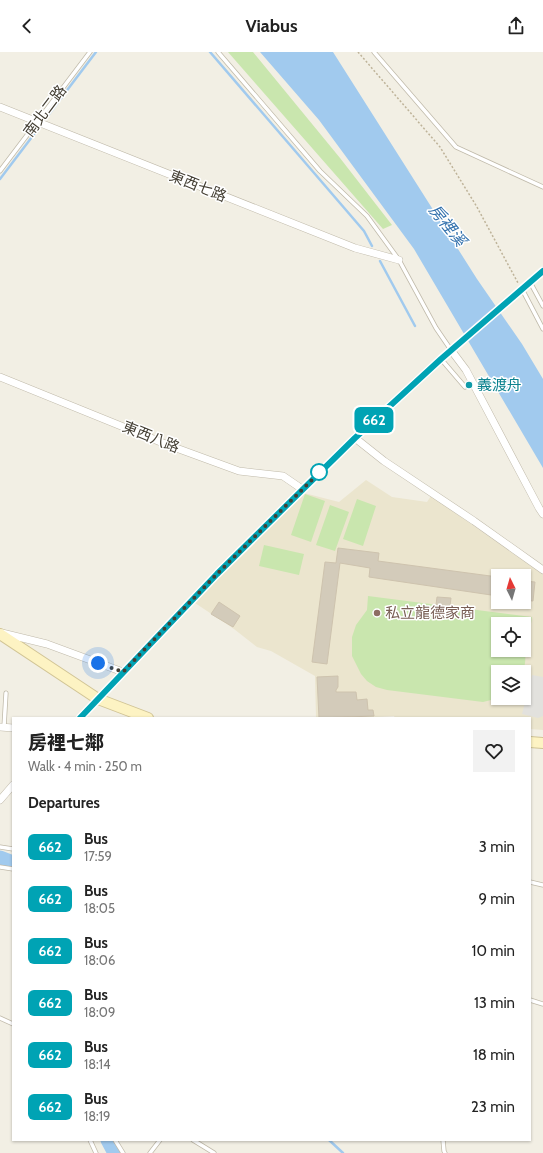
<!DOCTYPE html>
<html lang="en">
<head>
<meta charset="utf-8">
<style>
  :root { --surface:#fff; --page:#f2f2f2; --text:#222; --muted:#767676 }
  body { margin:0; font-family:Cabin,"Noto Sans TC",sans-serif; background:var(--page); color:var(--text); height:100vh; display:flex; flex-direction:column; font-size:15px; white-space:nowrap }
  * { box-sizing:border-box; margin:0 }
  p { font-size:13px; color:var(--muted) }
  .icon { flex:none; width:22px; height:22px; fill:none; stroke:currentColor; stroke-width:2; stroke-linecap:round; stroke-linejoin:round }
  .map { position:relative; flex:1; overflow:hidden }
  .drawer { position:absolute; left:12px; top:665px; width:519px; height:424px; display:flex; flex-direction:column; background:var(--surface); border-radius:0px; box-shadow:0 1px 3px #0004 }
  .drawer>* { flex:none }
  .badge { padding:0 8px; border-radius:6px; font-size:14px; line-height:26px }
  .needle { width:26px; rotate:355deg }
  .controls { position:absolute; left:491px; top:517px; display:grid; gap:8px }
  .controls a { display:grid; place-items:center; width:40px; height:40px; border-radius:0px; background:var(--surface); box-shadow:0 1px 3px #0004; font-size:20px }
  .you { position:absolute; width:20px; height:20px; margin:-10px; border:3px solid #fff; border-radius:50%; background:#1a73e8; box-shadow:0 0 0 6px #1a73e833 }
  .map>.badge { position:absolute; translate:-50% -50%; box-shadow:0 0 0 2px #fff }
  h2 { padding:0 16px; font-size:15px; line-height:36px }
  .round { display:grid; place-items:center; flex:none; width:42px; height:42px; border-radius:0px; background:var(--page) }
  .overview { display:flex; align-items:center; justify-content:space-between; height:68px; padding:0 16px }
  h1 { font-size:19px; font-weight:800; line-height:30px }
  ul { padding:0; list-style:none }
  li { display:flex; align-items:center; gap:12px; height:52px; padding:0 16px }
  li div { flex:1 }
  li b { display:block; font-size:15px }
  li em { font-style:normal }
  li .badge { min-width:44px; font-weight:700; text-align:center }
  header { display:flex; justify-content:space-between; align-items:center; height:52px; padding:0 16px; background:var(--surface); font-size:18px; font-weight:800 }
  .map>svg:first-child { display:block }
  .education { fill:#ebe5ce; fill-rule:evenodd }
  .green { fill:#c9e6ae }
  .parking { fill:#e2e1dd }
  .water { fill:#a1caee }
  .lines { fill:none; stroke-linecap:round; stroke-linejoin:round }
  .stream { stroke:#a1caee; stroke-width:2.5 }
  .river { stroke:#a1caee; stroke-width:15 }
  .building { fill:#d3cbba; stroke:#cec3ae }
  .lane-casing { stroke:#c0baaa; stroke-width:5 }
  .street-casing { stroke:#c0baaa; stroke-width:8 }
  .secondary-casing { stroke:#d1c495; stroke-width:12 }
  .path { stroke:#beb399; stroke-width:1.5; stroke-dasharray:2 2; stroke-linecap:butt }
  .lane { stroke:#fff; stroke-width:3.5 }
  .street { stroke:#fff; stroke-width:7 }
  .secondary { stroke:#fdf3c3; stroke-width:10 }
  .line-casing { stroke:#fff; stroke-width:9 }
  .line { stroke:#00a3b4; stroke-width:6 }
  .walk { stroke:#443f34; stroke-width:4; stroke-dasharray:0 7.2 }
  .culture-dot { fill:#0f9aa8; stroke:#fff; stroke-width:1.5 }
  .stop-dot { fill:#fff; stroke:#00a3b4; stroke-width:2 }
  .education-dot { fill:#8d6e63; stroke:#fff; stroke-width:1.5 }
  .labels { text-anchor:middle; stroke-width:3; stroke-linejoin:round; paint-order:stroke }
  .street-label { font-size:15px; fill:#443f34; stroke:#fff }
  .culture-label { font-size:15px; fill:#0d838f; stroke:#fff; text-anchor:start }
  .education-label { font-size:15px; fill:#785e54; stroke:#fff; text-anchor:start }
  .water-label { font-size:16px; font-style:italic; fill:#3170ac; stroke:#fff }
</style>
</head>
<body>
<header><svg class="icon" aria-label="back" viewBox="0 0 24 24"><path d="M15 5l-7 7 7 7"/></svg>Viabus<svg class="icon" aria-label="share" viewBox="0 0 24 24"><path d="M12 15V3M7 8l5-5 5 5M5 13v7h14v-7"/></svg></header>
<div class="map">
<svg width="543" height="1101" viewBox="0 0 543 1101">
  <rect width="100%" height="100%" fill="#f2efe4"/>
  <path class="education" d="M366 428 392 445 427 450 431 444 543 522V678L530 677V666H395L394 664 357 666H316L315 624 271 599 257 595 234 577 195 551 224 520 304 441 339 450ZM498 524H524V550H498ZM498 572H524V598H498ZM498 620H524V646H498Z"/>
  <path class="green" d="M228 0H253L340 106 392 173 383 177Z
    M305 442 325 449 311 490 291 483Z
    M357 447 376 454 363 494 343 487Z
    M330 453 349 460 335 499 316 493Z
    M264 493 304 502 299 523 259 514Z
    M368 544 532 565 530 578 524 577V572H498V598H524V593C526 603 526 610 523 620H498V646H499L483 650 387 638 376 635 367 629 361 622 352 604V585L356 573 367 558Z"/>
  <path class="parking" d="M532 623 543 625V664L538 666 522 662Z"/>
  <path class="water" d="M260 0H333L477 227 522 292 543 327V416L414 197 319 68Z"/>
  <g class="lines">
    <path class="stream" d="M210 0 364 179 372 194
      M46 66 96 0
      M0 127 38 77
      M380 209 415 274
      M329 1088 343 1101"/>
    <path class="river" d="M0 806 13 811
      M108 1088 115 1101"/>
  </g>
  <path class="building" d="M338 496 379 501 378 509 498 525V544L369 525 370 516 340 511 327 612 312 610 325 510 336 511Z
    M524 529 535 530 533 549 524 548Z
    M437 545 451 546 450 554 436 553Z
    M219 550 240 564 233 575 211 562Z
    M338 624V635L336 638V640H356L357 648 367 647 368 658H373L374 664 319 666 317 625Z"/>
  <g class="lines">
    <g class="lane-casing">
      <path id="lane" d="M218 0 320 119 367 164 399 208 436 276 451 298
        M374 0 456 95 543 135
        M0 119 90 0
        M530 230 543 254
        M522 237 543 277
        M441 307 465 335
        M4 675 6 641
        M0 795 13 797
        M0 815 13 817
        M530 830 543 833
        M530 948 543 952
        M0 966 13 972
        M90 1088 96 1101
        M115 1088 123 1101
        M193 1088 214 1101
        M443 1088 444 1099 445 1101
        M150 1101 160 1088"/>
    </g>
    <g class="street-casing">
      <path id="street" d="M0 55 355 196 399 208
        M451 298 466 318 539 456 543 462
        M0 325 168 393 239 419 283 424 302 437
        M355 386 384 409 474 469 543 518
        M2 581 47 592 123 620
        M80 666 217 522 355 386 441 307 543 219
        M0 675 13 676
        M0 748 13 733"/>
    </g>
    <g class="secondary-casing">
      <path id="secondary" d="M0 582 98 647 148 666
        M530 690 543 691"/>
    </g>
    <path class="path" d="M358 0 440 95 477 155 518 231"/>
    <use href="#lane" class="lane"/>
    <use href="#street" class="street"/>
    <use href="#secondary" class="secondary"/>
  </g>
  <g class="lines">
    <g class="line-casing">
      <path id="line" d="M80 666 217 522 355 386 441 307 543 219"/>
    </g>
    <use href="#line" class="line"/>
    <path class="walk" d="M98 611 123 620 217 522 323 417 319 420"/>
  </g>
  <circle class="culture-dot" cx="469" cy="333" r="4"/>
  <circle class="stop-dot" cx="319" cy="420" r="8"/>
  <circle class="education-dot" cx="377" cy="561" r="4"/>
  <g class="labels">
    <g class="street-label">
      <text transform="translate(45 59) rotate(-53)" y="5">南北二路</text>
      <text transform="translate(198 134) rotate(22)" y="5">東西七路</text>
      <text transform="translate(151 385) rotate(22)" y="5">東西八路</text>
    </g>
    <g class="culture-label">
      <text x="477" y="338">義渡舟</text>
    </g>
    <g class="education-label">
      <text x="385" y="566">私立龍德家商</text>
    </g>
    <g class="water-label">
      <text transform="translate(448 173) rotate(51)" y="6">房裡溪</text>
    </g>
  </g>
</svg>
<div class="controls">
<a><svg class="needle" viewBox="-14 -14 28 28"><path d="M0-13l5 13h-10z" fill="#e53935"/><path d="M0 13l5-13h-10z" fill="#767676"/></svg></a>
<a><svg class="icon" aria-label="locate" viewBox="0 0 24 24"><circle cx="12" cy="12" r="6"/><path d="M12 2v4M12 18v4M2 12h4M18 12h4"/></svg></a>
<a><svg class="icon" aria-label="layers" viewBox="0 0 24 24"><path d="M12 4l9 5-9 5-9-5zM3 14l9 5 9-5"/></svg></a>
</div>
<div class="you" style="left:98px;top:611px"></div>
<b class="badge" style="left:374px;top:368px;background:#00a3b4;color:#fff">662</b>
<section class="drawer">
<div class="overview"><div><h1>房裡七鄰</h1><p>Walk · 4 min · 250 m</p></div><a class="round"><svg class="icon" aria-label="heart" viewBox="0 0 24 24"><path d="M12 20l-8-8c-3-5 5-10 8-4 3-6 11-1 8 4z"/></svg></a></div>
<h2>Departures</h2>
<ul>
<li><span class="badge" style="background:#00a3b4;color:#fff">662</span><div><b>Bus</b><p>17:59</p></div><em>3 min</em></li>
<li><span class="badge" style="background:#00a3b4;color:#fff">662</span><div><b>Bus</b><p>18:05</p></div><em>9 min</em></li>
<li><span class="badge" style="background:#00a3b4;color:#fff">662</span><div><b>Bus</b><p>18:06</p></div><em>10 min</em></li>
<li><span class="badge" style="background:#00a3b4;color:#fff">662</span><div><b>Bus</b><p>18:09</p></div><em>13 min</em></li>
<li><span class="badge" style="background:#00a3b4;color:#fff">662</span><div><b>Bus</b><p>18:14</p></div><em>18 min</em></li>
<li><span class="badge" style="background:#00a3b4;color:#fff">662</span><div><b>Bus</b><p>18:19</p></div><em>23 min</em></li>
</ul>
</section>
</div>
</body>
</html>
